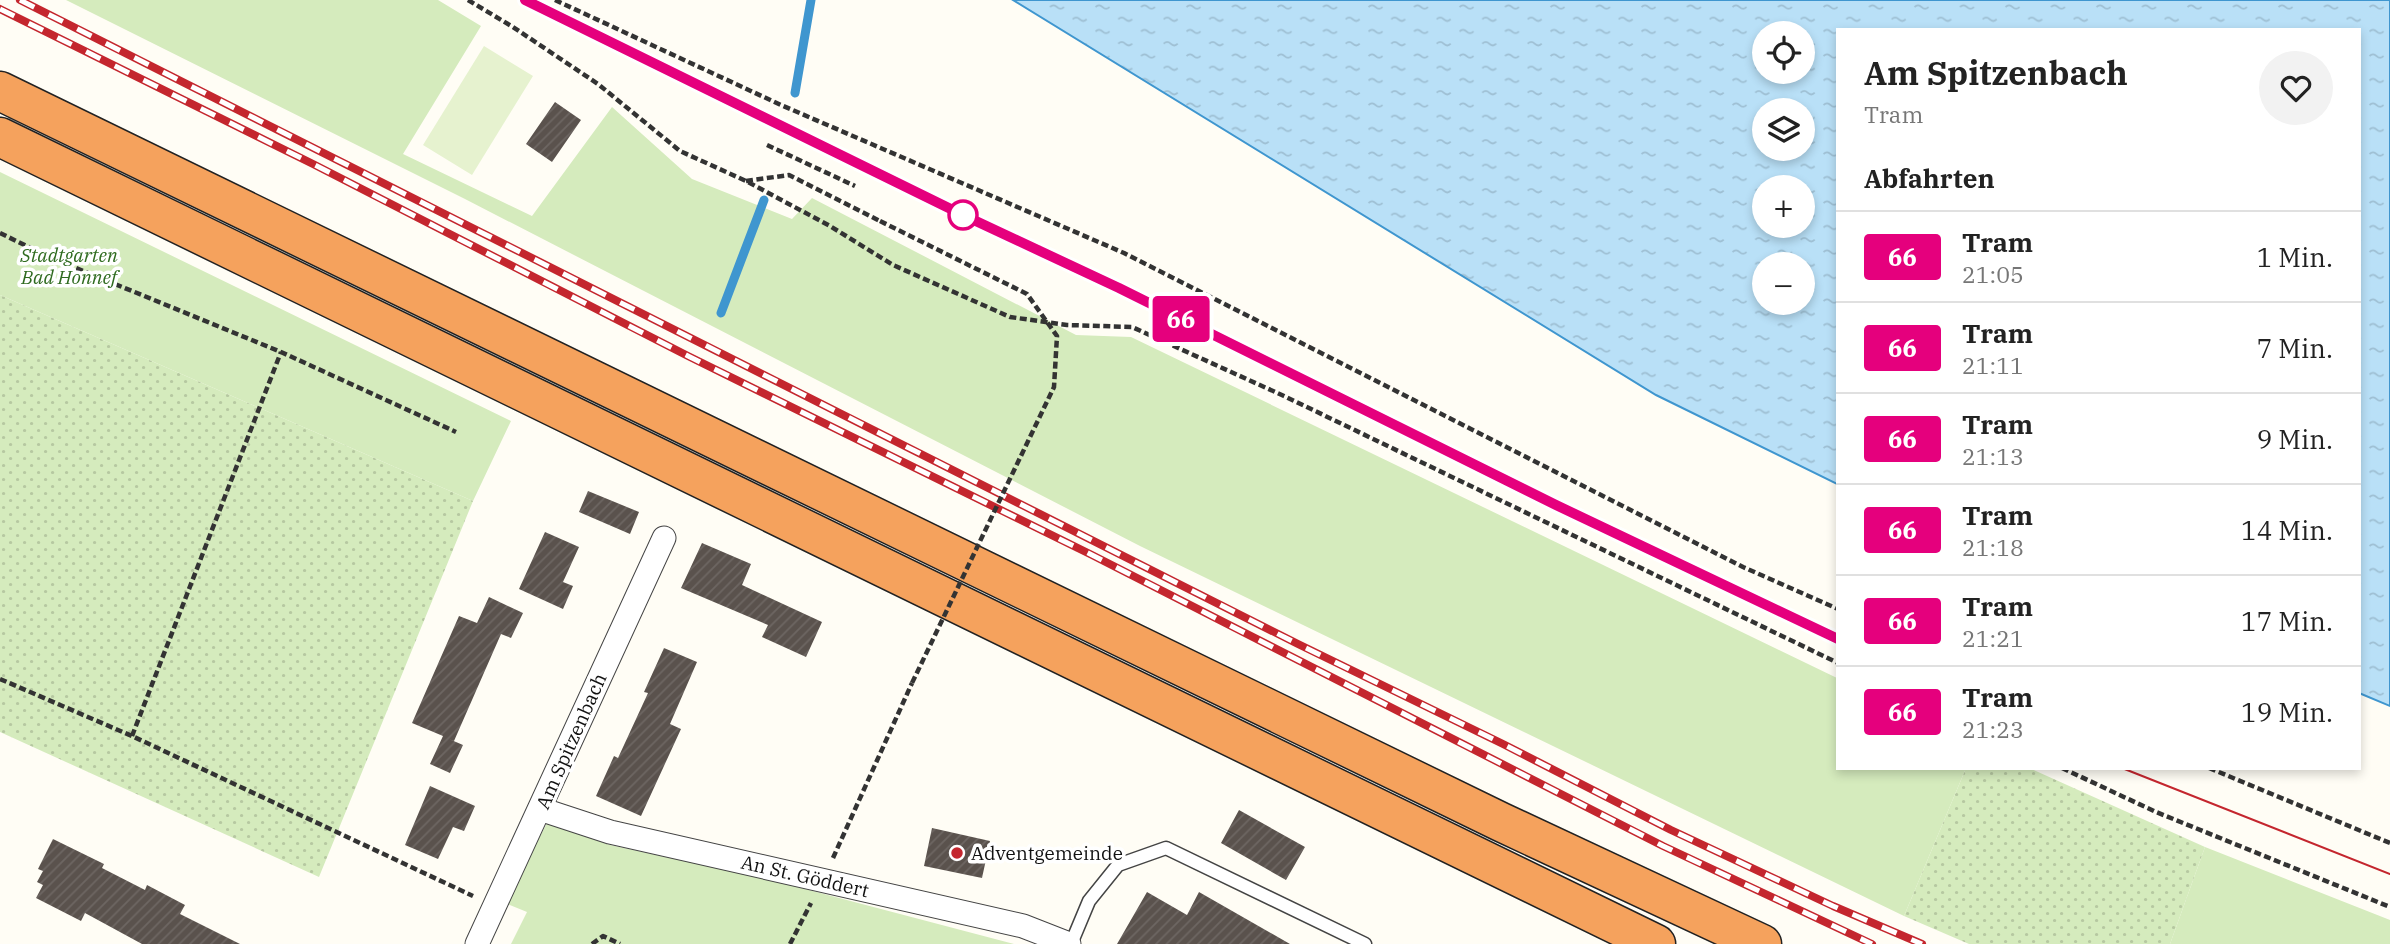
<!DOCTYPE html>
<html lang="de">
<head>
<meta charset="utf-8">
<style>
  :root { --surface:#fff; --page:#f2f2f2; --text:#222; --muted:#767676; --line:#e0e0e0 }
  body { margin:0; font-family:"IBM Plex Serif",serif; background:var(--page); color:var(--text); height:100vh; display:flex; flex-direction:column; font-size:26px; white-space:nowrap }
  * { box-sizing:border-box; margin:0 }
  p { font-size:23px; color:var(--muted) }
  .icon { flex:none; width:38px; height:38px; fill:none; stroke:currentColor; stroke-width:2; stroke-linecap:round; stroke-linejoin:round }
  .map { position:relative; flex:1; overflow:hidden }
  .panel { position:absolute; left:1836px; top:28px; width:525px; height:742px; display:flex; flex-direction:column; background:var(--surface); border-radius:0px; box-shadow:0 4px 10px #0003 }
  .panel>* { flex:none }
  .badge { padding:0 14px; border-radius:5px; font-size:24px; line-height:46px }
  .buttons { position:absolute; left:1752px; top:21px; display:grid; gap:14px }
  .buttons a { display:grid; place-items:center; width:63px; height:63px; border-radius:50%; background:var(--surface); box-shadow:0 4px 10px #0003; font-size:35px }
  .map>.badge { position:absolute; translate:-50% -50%; box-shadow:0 0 0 4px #fff }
  h2 { padding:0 28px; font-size:26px; line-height:63px }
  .round { display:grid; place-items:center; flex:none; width:74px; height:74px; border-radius:37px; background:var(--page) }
  .head { display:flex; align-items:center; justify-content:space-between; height:119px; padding:0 28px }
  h1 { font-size:33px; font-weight:700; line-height:52px }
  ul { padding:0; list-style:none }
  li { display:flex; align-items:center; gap:21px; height:91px; padding:0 28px; border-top:2px solid var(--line) }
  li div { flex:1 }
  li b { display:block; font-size:26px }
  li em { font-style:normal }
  li .badge { min-width:77px; font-weight:700; text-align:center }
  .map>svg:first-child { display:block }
  .grass { fill:#d5ebbd }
  .garden { fill:url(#garden-dots) }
  .pitch { fill:#e6f2cf }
  .water { fill:url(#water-ripples); stroke:#3f96cf; stroke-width:2; fill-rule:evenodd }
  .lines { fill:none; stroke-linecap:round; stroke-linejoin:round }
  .stream { stroke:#3f96cf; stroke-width:9 }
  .building { fill:url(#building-hatch) }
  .lane-casing { stroke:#444; stroke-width:15 }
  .street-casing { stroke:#444; stroke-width:25 }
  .highway-casing { stroke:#222; stroke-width:41 }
  .path { stroke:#333; stroke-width:4.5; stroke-dasharray:7 3.5; stroke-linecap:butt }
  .lane { stroke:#fff; stroke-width:12 }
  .street { stroke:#fff; stroke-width:23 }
  .highway { stroke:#f5a25d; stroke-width:38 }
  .tram { stroke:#c4262e; stroke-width:2 }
  .rail-casing { stroke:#c4262e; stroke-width:8 }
  .rail { stroke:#fff; stroke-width:5; stroke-dasharray:16; stroke-linecap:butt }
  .path-bridge { stroke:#333; stroke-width:4.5; stroke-dasharray:7 3.5; stroke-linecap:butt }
  .line-casing { stroke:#fff; stroke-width:16 }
  .line { stroke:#e5007d; stroke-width:10 }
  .stop-dot { fill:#fff; stroke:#e5007d; stroke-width:3.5 }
  .poi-dot { fill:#c4262e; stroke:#fff; stroke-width:2.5 }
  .labels { text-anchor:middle; stroke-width:7; stroke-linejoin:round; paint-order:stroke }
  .park-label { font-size:19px; font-style:italic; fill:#2f6b1f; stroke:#fff }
  .street-label { font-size:19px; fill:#111; stroke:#fff }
  .poi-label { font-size:19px; fill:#111; stroke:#fff; text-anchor:start }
</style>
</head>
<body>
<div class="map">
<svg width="2390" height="944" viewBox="0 0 2390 944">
  <defs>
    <pattern id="garden-dots" width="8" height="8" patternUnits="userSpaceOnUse" patternTransform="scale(1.75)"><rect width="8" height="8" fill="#d5ebbd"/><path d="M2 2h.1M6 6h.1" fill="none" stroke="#b6c8a1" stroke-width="1.8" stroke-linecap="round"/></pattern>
    <pattern id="water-ripples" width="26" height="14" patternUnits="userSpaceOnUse" patternTransform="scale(1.75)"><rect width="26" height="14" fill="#b9e0f7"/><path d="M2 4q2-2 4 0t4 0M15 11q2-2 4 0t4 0" fill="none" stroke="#9ebfd3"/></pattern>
    <pattern id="building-hatch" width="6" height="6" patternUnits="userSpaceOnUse" patternTransform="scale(1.75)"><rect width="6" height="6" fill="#5a524d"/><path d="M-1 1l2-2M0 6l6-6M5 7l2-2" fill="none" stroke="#6d6662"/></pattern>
  </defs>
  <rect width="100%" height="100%" fill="#fffdf5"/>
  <path class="grass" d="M66 0H438L481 26 403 154 532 216 612 107 692 179 792 219 812 198 1076 335 1131 337 1837 678 1838 768H1966L1904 916 1140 546 465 199Z
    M0 172 511 421 473 501 0 295Z
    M547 823 610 845 767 879 1014 944H511L527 912 505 903Z
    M2205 847 2390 920V944H2170Z"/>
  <path class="garden" d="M0 295 473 501 319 877 0 732Z
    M1966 768H2029L2205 847 2170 944H1969L1904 916Z"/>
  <path class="pitch" d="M484 46 533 76 472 175 423 145Z"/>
  <path class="water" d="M1013 0H2390V706L2359 693V30H1838L1837 484 1656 395ZM1764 33H1802V72H1764ZM1764 110H1802V149H1764ZM1764 187H1802V226H1764ZM1764 264H1802V303H1764Z"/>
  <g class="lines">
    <path class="stream" d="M795 93 811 0
      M721 313 764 200"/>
  </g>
  <path class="building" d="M555 102 581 120 552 162 526 144Z
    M588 491 639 512 630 534 579 512Z
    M545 532 579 547 563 582 573 586 563 609 519 589Z
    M702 543 751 564 742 585 822 622 806 657 762 637 768 625 681 588Z
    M489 597 523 613 511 638 501 634 454 741 449 739 463 745 450 773 430 764 443 736 412 723 459 616 477 623Z
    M664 648 697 662 670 724 681 729 641 816 596 796 614 756 618 758 648 693 644 692Z
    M430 786 475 806 464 831 453 827 438 859 405 845Z
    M1239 810 1305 847 1286 880 1221 843Z
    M932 828 990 841 982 878 924 866Z
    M53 839 104 864 102 868 145 890 147 885 185 905 180 914 240 944H142L85 913 81 921 36 898 43 885 37 882 43 871 38 869Z
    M1147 892 1187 915 1199 892 1290 944H1117Z"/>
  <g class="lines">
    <g class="lane-casing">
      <path id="lane" d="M1071 944 1089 901 1118 865 1166 848 1365 944"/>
    </g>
    <g class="street-casing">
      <path id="street" d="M540 809 610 832 1023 926 1069 944
        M477 944 664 538"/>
    </g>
    <g class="highway-casing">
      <path id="highway" d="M0 91 1501 822 1762 944
        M0 137 1656 944"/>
    </g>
    <path class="path" d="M468 0 513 27 598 84 680 151 746 181 830 226 893 265 1010 317 1067 325 1132 327 1284 396 1838 663
      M555 0 781 105 1124 253 1743 567 1838 609
      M767 145 855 186
      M746 181 789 175 880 221
      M0 233 49 257 281 352 456 432
      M0 679 132 736 473 896
      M132 736 281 352
      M2062 768 2156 812 2390 907
      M2209 768 2390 843
      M833 858 912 683
      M592 944 603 936 620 944
      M790 944 811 903"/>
    <use href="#lane" class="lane"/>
    <use href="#street" class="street"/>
    <use href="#highway" class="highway"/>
    <path class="tram" d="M525 0 963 215 1120 288 1556 505 1838 639
      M2122 768 2390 874"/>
    <g class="rail-casing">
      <path id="rail" d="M20 0 1298 644 1503 744 1671 830 1833 906 1922 944
        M0 9 313 164 688 356 1092 555 1663 846 1872 944"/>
    </g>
    <use href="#rail" class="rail"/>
    <path class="path-bridge" d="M880 221 1027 294 1057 336 1054 387 912 683"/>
  </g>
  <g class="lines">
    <g class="line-casing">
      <path id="line" d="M525 0 963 215 1119 288 1556 505 1838 639"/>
    </g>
    <use href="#line" class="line"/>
  </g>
  <circle class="stop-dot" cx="963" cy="215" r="14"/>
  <circle class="poi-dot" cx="957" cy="853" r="7"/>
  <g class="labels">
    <g class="park-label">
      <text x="69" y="262">Stadtgarten<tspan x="69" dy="22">Bad Honnef</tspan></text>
    </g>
    <g class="street-label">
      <text transform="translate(571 741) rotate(-66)" y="7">Am Spitzenbach</text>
      <text transform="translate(805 876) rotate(13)" y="7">An St. Göddert</text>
    </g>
    <g class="poi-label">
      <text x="971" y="860">Adventgemeinde</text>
    </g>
  </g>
</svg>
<div class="buttons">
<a><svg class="icon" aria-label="locate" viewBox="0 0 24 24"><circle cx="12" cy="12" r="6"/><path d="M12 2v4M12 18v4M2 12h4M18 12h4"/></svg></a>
<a><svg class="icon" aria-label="layers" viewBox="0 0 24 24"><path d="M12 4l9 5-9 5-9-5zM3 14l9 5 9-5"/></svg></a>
<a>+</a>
<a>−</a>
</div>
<b class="badge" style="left:1181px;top:319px;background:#e5007d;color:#fff">66</b>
<section class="panel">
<div class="head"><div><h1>Am Spitzenbach</h1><p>Tram</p></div><a class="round"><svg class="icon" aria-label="heart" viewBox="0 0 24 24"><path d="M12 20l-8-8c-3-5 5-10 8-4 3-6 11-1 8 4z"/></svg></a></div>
<h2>Abfahrten</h2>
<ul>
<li><span class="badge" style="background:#e5007d;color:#fff">66</span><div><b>Tram</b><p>21:05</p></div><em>1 Min.</em></li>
<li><span class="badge" style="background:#e5007d;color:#fff">66</span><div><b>Tram</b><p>21:11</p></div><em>7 Min.</em></li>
<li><span class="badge" style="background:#e5007d;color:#fff">66</span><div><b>Tram</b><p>21:13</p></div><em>9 Min.</em></li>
<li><span class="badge" style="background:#e5007d;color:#fff">66</span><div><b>Tram</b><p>21:18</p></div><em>14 Min.</em></li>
<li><span class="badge" style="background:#e5007d;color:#fff">66</span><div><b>Tram</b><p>21:21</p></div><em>17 Min.</em></li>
<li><span class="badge" style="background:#e5007d;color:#fff">66</span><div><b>Tram</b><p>21:23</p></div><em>19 Min.</em></li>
</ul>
</section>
</div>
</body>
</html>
